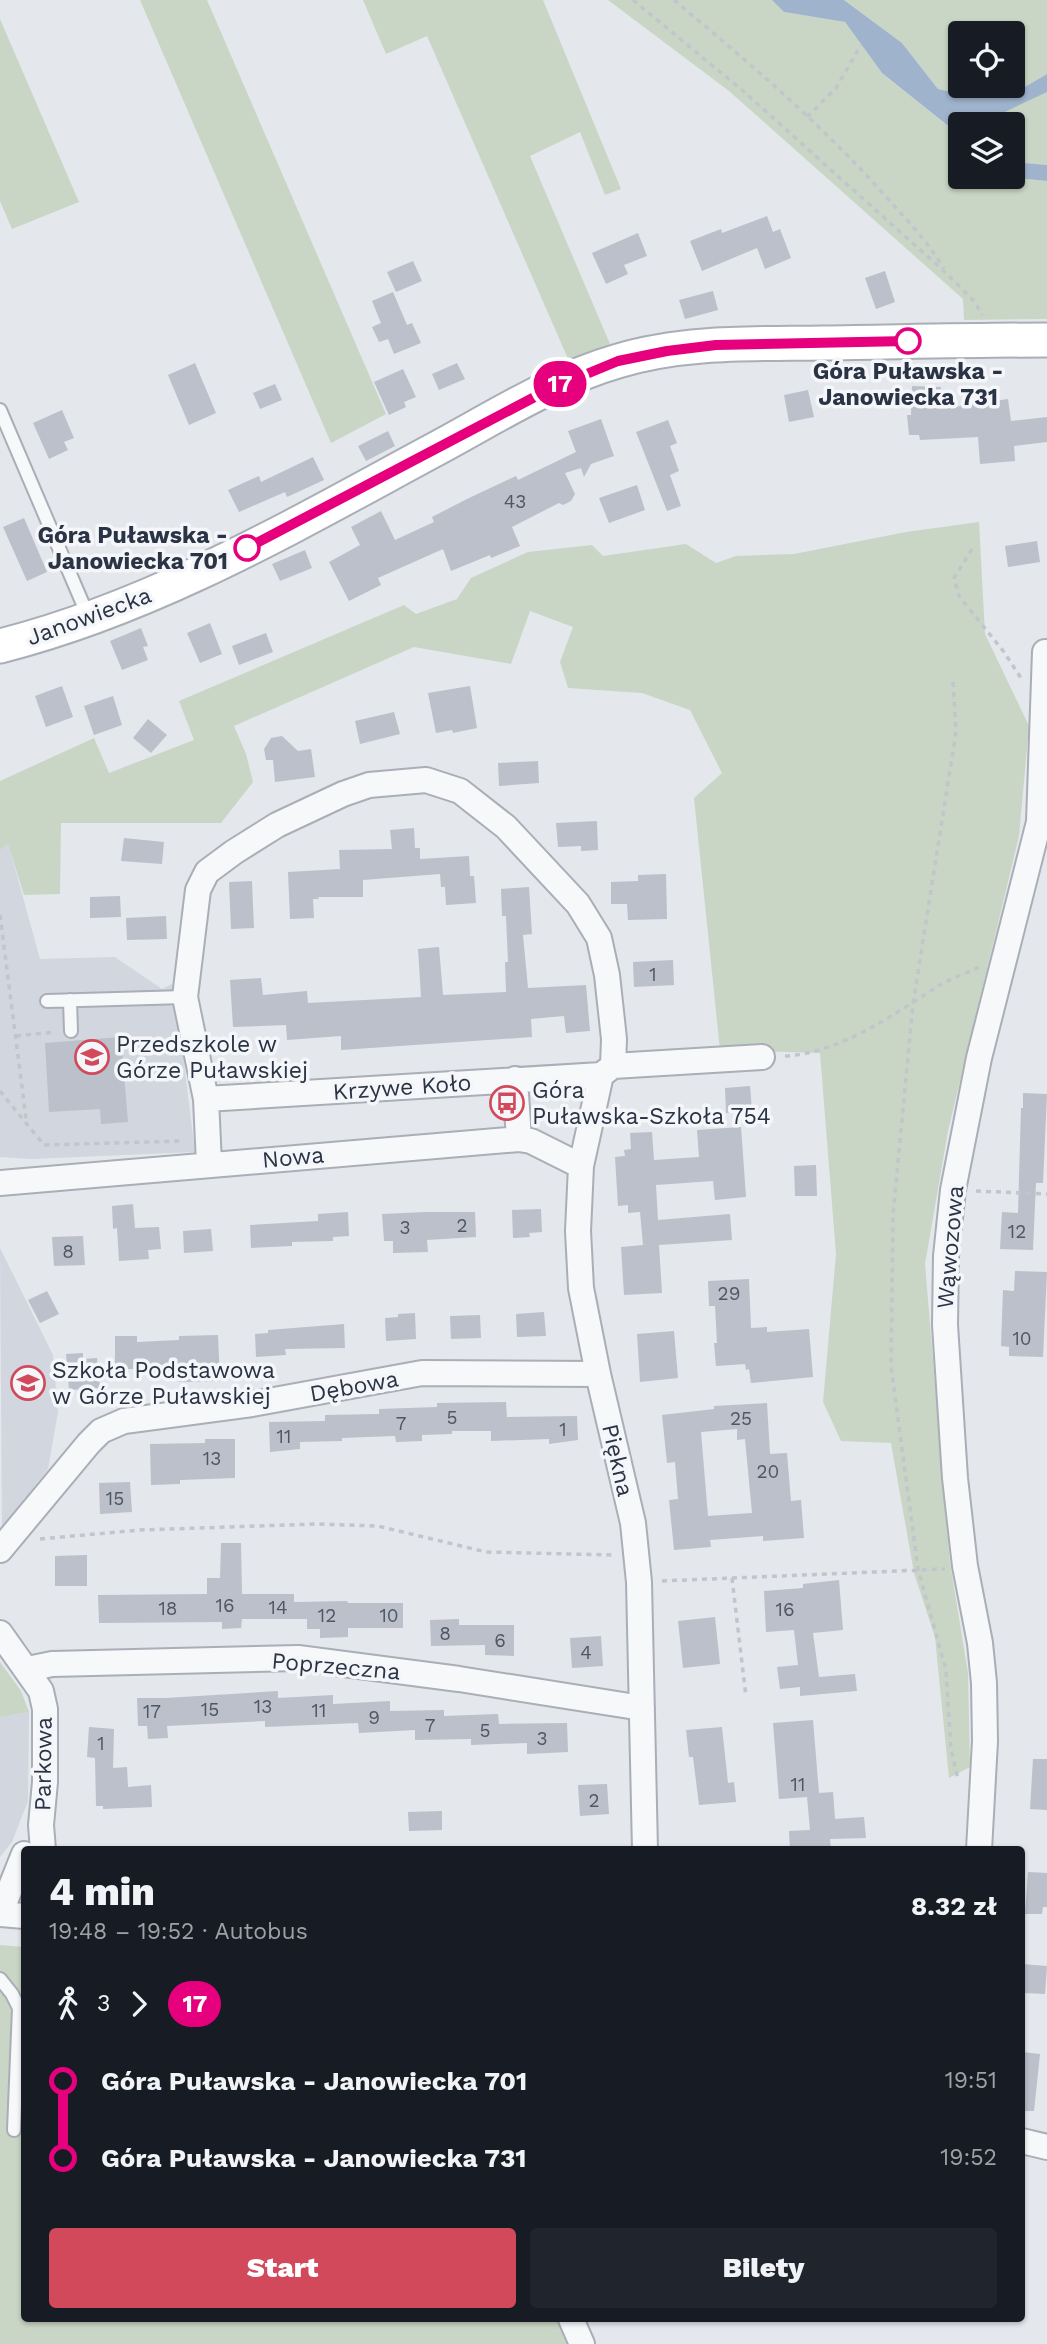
<!DOCTYPE html>
<html lang="pl">
<head>
<meta charset="utf-8">
<style>
  :root { --surface:#171b24; --page:#20242c; --text:#f1f3f6; --muted:#9ea1a6; --accent:#d1495b }
  body { margin:0; font-family:"Work Sans",sans-serif; background:var(--page); color:var(--text); height:100vh; display:flex; flex-direction:column; font-size:26px; white-space:nowrap }
  * { box-sizing:border-box; margin:0 }
  p { font-size:23px; color:var(--muted) }
  .icon { flex:none; width:38px; height:38px; fill:none; stroke:currentColor; stroke-width:2; stroke-linecap:round; stroke-linejoin:round }
  .map { position:relative; flex:1; overflow:hidden }
  .side { position:absolute; left:21px; top:1846px; width:1004px; height:476px; display:flex; flex-direction:column; background:var(--surface); border-radius:7px; box-shadow:0 2px 5px #0004 }
  .side>* { flex:none }
  .badge { padding:0 14px; border-radius:23px; font-size:24px; line-height:46px }
  .tools { position:absolute; left:948px; top:21px; display:grid; gap:14px }
  .tools a { display:grid; place-items:center; width:77px; height:77px; border-radius:7px; background:var(--surface); box-shadow:0 2px 5px #0004; font-size:35px }
  .map>.badge { position:absolute; translate:-50% -50%; box-shadow:0 0 0 4px #fff }
  .legs { display:flex; align-items:center; gap:10px; height:77px; padding:0 28px; font-size:23px }
  .legs p { margin-inline-start:auto }
  .summary { display:flex; align-items:center; justify-content:space-between; height:119px; padding:0 28px }
  h1 { font-size:38px; font-weight:800; line-height:52px }
  .primary-button { display:flex; gap:14px; margin-top:auto; padding:14px 28px }
  .primary-button a { flex:1; height:80px; border-radius:7px; background:var(--accent); color:#fff; font-size:28px; font-weight:800; line-height:80px; text-align:center }
  .primary-button a+a { background:var(--page); color:var(--text) }
  ul { padding:0 28px; list-style:none }
  li { display:flex; align-items:center; gap:24px; height:77px; font-size:26px }
  li i { display:grid; place-items:center; width:10px; height:100%; margin:0 9px; background:currentColor }
  li i::after { content:''; width:18px; height:18px; margin:-9px; border:5px solid; border-radius:50%; background:var(--surface) }
  li p { margin-inline-start:auto }
  li:first-child i { background:linear-gradient(#0000 50%,currentColor 0) }
  li:last-child i { background:linear-gradient(currentColor 50%,#0000 0) }
  .map>svg:first-child { display:block }
  .built { fill:#d2d6de }
  .green { fill:#c9d6c5; fill-rule:evenodd }
  .water { fill:#9fb4cc }
  .building { fill:#bbc0ca; fill-rule:evenodd }
  .lines { fill:none; stroke-linecap:round; stroke-linejoin:round }
  .lane-casing { stroke:#a9aeb7; stroke-width:16 }
  .street-casing { stroke:#a9aeb7; stroke-width:28 }
  .secondary-casing { stroke:#a9aeb7; stroke-width:37 }
  .path { stroke:#c2c5cb; stroke-width:3.5; stroke-dasharray:5 5; stroke-linecap:butt }
  .lane { stroke:#f7f8fa; stroke-width:12 }
  .street { stroke:#f7f8fa; stroke-width:24 }
  .secondary { stroke:#fff; stroke-width:33 }
  .line-1-casing { stroke:#fff; stroke-width:16 }
  .line-1 { stroke:#e6007e; stroke-width:10 }
  .stop-1-dot { fill:#fff; stroke:#e6007e; stroke-width:3.5 }
  .labels { text-anchor:middle; stroke-width:7; stroke-linejoin:round; paint-order:stroke }
  .number-label { font-size:19px; fill:#4f5766 }
  .stop-label { font-size:23px; font-weight:bold; fill:#2b3445; stroke:#f4f6f9 }
  .street-label { font-size:23px; fill:#2b3445; stroke:#f4f6f9 }
  .poi-label { font-size:23px; fill:#2b3445; stroke:#f4f6f9; text-anchor:start }
</style>
</head>
<body>
<div class="map">
<svg width="1047" height="2344" viewBox="0 0 1047 2344">
  <rect width="100%" height="100%" fill="#e4e7ec"/>
  <path class="built" d="M8 843 40 959 115 957 162 989 174 983 195 1152 32 1159 0 1157V850Z
    M0 1248 53 1355 58 1412 48 1469 2 1528Z
    M29 1712 28 1801 12 1842 0 1857V1717Z"/>
  <path class="green" d="M140 0H207L386 414 331 443Z
    M363 0H543L621 189 605 195 580 132 530 156 610 344 569 361 427 36 386 54Z
    M608 0H772L784 12 845 22 882 73 961 136V177H1004L1047 181V319L964 320 963 299 729 91Z
    M844 0H1047V74L1016 92 979 98 938 89 902 43ZM961 33H1013V86H961Z
    M0 19 79 202 12 229 0 201Z
    M1042 92H1047V165L1013 162V124L979 123Z
    M979 522 985 634 1029 726 1019 836 948 1131 925 1264 950 1563 968 1673 970 1767 949 1778 935 1637 914 1573 891 1443 841 1441 823 1402 836 1254 820 1053 720 1050 694 798 722 773 690 710 642 693 568 688 560 662 573 627 530 611 511 664 414 647 234 726 246 754 253 782 221 823H61L60 894 24 895 8 844 0 850V781L94 738 109 773 194 740 179 701 404 605 416 614 457 599 471 578 528 552 592 545 603 556 686 544 716 563 736 556 794 554 906 532Z
    M0 1662 21 1691 29 1712 0 1717Z
    M0 1945 24 1947V2319H561L572 2344H0Z"/>
  <path class="water" d="M772 0H844L902 43 938 89 979 98 1016 92 1047 74V92L979 124H961V136L882 73 845 22 784 12Z
    M1013 162 1047 165V181L1004 177H1013Z"/>
  <path class="building" d="M767 216 773 232 780 229 791 258 765 269 757 248 702 271 690 241 721 229 722 233Z
    M638 233 647 256 624 265 628 274 606 284 592 253Z
    M413 261 422 281 396 292 387 272Z
    M885 271 895 302 876 309 865 278Z
    M713 291 718 310 685 319 679 300Z
    M393 292 407 325 412 323 421 343 394 354 388 339 379 342 372 327 381 323 372 301Z
    M195 363 216 413 189 425 168 375Z
    M457 363 465 379 439 390 432 374Z
    M403 369 416 397 404 402 406 407 389 415 374 382Z
    M275 384 282 400 260 409 253 393Z
    M912 386 941 387 940 409 1008 399 1011 421 1047 417V442L1014 446 1015 461 980 464 978 437 920 440 919 435H909L907 415H911Z
    M808 390 814 417 789 422 784 395Z
    M62 410 74 438 64 442 68 450 49 459 33 423Z
    M601 419 614 456 591 464 584 477 581 468 565 473 575 494 571 501 563 505 559 503 512 527 520 546 491 558 490 555 451 571 443 549 378 578 381 585 349 601 329 562 360 545 351 527 381 511 395 540 434 522 432 517 469 498 516 476 518 480 576 452 568 431Z
    M668 420 677 443 670 446 679 471 670 475 681 506 667 511 636 432Z
    M388 431 395 446 366 461 358 446Z
    M313 457 324 480 287 497 285 492 239 512 228 490 259 476 261 482Z
    M637 485 645 510 609 523 599 498Z
    M24 518 47 572 27 581 3 527Z
    M1037 541 1040 562 1008 567 1005 546Z
    M305 550 312 568 280 581 272 564Z
    M210 623 222 654 200 663 187 633Z
    M141 628 148 646 143 647 148 660 122 670 110 641Z
    M266 633 273 652 239 665 232 646Z
    M62 686 73 717 46 727 35 696Z
    M470 686 477 728 453 733 452 730 436 733 428 693Z
    M113 696 122 725 94 735 84 706Z
    M394 712 400 734 360 744 355 721Z
    M148 719 167 735 151 753 133 738Z
    M282 736 298 751 311 749 315 777 275 782 273 760H266L264 749 271 738Z
    M538 761 539 783 499 786 498 763Z
    M597 821 598 850 581 851V846L558 847 556 823Z
    M414 828 415 848H420V859L469 856 470 876H474L476 903 446 905 445 887H441L440 874 363 880V897H318L319 899H313L314 918 290 919 288 872 340 869 339 850 392 849 390 830Z
    M124 838 164 842 162 864 121 861Z
    M666 874 667 919 628 920 627 904H611V882L638 881V875Z
    M252 881 254 928 231 929 229 882Z
    M529 887 532 934 523 935 528 988 586 985 590 1031 566 1033 564 1016 531 1019 532 1037 341 1050V1036L287 1040 286 1025 233 1027 230 980 261 978 263 995 307 991 308 1003 421 997 418 949 439 947 443 995 506 992 505 962H508L506 916H502L501 889Z
    M120 896 121 917 90 918V897Z
    M166 916 167 939 127 940 126 918Z
    M673 960 674 985 634 987 633 962Z
    M121 1037 128 1122 101 1124 100 1109 49 1112 45 1043Z
    M750 1086 752 1111 726 1113 725 1088Z
    M1023 1093 1047 1094 1043 1183H1036L1033 1250 1000 1249 1002 1212 1018 1213 1021 1108H1023Z
    M741 1127 746 1197 715 1200 713 1181 656 1185 658 1220 730 1214 732 1240 659 1245 662 1293 624 1295 621 1247 643 1245 640 1212 628 1213V1205L618 1206 615 1157 625 1156 624 1150 631 1149 630 1133 652 1132 654 1160 699 1157 697 1130Z
    M816 1165 817 1196H795L794 1166Z
    M133 1204 135 1228 159 1227 161 1249 148 1250 149 1259 119 1261 117 1228 113 1229 112 1206Z
    M541 1209 542 1232 529 1233 530 1237 513 1238 512 1210Z
    M348 1212 349 1236 333 1237V1241L292 1242V1246L251 1248 250 1225 318 1221V1214Z
    M426 1212H475L476 1237 427 1240 428 1252 393 1253V1241H384L382 1214Z
    M211 1229 213 1251 184 1253 183 1231Z
    M83 1236 85 1265 54 1266 52 1237Z
    M1015 1271 1047 1272 1043 1357 1009 1356V1347L1001 1346 1003 1290 1014 1291Z
    M749 1279 751 1328 767 1327V1332L809 1329 813 1377 751 1383 749 1369 746 1370 745 1364 716 1366 714 1343H717L715 1306H709L708 1281Z
    M47 1291 59 1314 40 1323 28 1300Z
    M544 1312 546 1336 517 1337 516 1314Z
    M415 1313 416 1339 386 1341 385 1318 398 1317V1314Z
    M480 1315 481 1338 451 1339 450 1316Z
    M344 1324 345 1348 285 1349 286 1355 256 1357 255 1334 268 1333V1330Z
    M674 1331 678 1378 640 1382 637 1334Z
    M218 1335 220 1381 179 1382V1373L135 1374V1369H115V1336H137V1342L179 1340V1336Z
    M83 1353V1359L97 1358 100 1388 69 1390 66 1354Z
    M506 1402 507 1417 577 1416 578 1440 549 1444V1439L491 1441V1431H452V1434L422 1435V1441L396 1442 395 1436 342 1438V1441L300 1442V1449L270 1452 269 1422 325 1421V1415L379 1414V1409L437 1407V1403Z
    M767 1403 770 1454 787 1453 791 1501 801 1500 804 1538 763 1541V1536L710 1540 711 1547 674 1550 669 1500 678 1499 675 1462 667 1463 662 1415 714 1409V1406ZM737 1429V1440L745 1439 752 1513 708 1516 701 1432Z
    M205 1439H235V1478L180 1480V1484L151 1485 150 1444 205 1443Z
    M130 1482 132 1512 100 1514 99 1483Z
    M221 1543H241L242 1594H294V1602L347 1601 348 1603H403V1628H348V1637L320 1638V1629H307V1619H242L241 1628 222 1629V1622L99 1623 98 1595 207 1594V1578H220Z
    M87 1555V1586H55V1556Z
    M839 1580 843 1630 813 1633 819 1677 855 1674 857 1691 800 1696V1687L780 1689 777 1667 798 1665 794 1630 766 1632 764 1591 803 1588V1584Z
    M715 1617 720 1664 683 1668 678 1621Z
    M459 1619V1625H514V1656L485 1655V1645L431 1646 430 1620Z
    M601 1636 603 1666 572 1668 570 1638Z
    M278 1691V1698L333 1695V1704L390 1701V1711L444 1710V1716L498 1714 499 1724 567 1723 568 1752 527 1754V1743L471 1745V1739L415 1740V1730L359 1733 358 1723 265 1727V1721L167 1726 168 1738 148 1739 147 1726H138L137 1698H166Z
    M813 1720 819 1793 833 1792 835 1819 864 1817 866 1838 830 1839 831 1850H790L789 1831 810 1830 807 1797 779 1799 773 1723Z
    M89 1727 114 1729 113 1768 127 1767 128 1787 151 1785 152 1807 103 1809V1806H96L95 1758 87 1757Z
    M722 1727 728 1783 734 1782 736 1802 699 1805 693 1757H689L686 1730Z
    M1033 1759H1047V1810L1030 1809Z
    M607 1784 609 1814 580 1816 578 1785Z
    M442 1811V1830L409 1831 408 1812Z
    M1028 1872 1047 1873V1907H1043L1042 1914H1025Z
    M1022 1964 1047 1966 1045 1994 1022 1993Z
    M1022 2052 1040 2054 1034 2111H1022Z"/>
  <g class="lines">
    <g class="lane-casing">
      <path id="lane" d="M0 410 88 616
        M70 1000 71 1031
        M47 1001 185 997
        M0 1979 12 1994 19 2008 14 2130"/>
    </g>
    <g class="street-casing">
      <path id="street" d="M613 1066 762 1057
        M601 1075 581 1166 578 1231 581 1288 598 1374 633 1523 639 1582 645 1850
        M515 1079 519 1139
        M206 1099 601 1075 613 1066
        M209 1164 206 1099 185 997 198 890 207 872 234 852 277 825 343 794 369 785 426 780 460 791 506 827 578 904 599 938 607 975 614 1039 613 1066
        M0 1183 519 1139 531 1141 581 1166
        M0 1550 89 1443 101 1431 124 1421 252 1404 422 1373 598 1374
        M0 1633 41 1691 45 1709V1782L41 1825 43 1850
        M28 1669 52 1664 298 1658 459 1679 642 1708
        M979 1850 985 1741 984 1683 980 1643 965 1566 955 1478 945 1325 946 1256 953 1190 979 1058 1039 822 1045 652
        M24 1854 0 1914 24 1916
        M1022 2141 1047 2147
        M571 2319 582 2344"/>
    </g>
    <g class="secondary-casing">
      <path id="secondary" d="M0 646C154 607 293 526 432 451 492 419 552 380 618 361 684 341 755 344 823 343 898 342 972 340 1047 340"/>
    </g>
    <path class="path" d="M633 0 742 90 947 274 975 302 982 315
      M674 0C748 62 823 125 887 198 908 221 928 242 944 269
      M807 117 836 88 861 45
      M972 549 954 578 959 596 1004 652 1021 678
      M953 682 956 732 913 1004 893 1215 891 1366 918 1569 946 1670 951 1749 958 1779
      M0 915 27 1126
      M16 1036 55 1032
      M785 1056C841 1053 894 1014 940 985 952 978 967 973 979 967
      M0 1091 44 1145 183 1141
      M976 1191 1047 1194
      M40 1539 140 1530 316 1524 378 1526 486 1552 613 1555
      M732 1578 746 1697
      M662 1581 945 1569"/>
    <use href="#lane" class="lane"/>
    <use href="#street" class="street"/>
    <use href="#secondary" class="secondary"/>
  </g>
  <g class="lines">
    <g class="line-1-casing">
      <path id="line-1" d="M247 548 548 390 618 361 667 351 716 345 908 341"/>
    </g>
    <use href="#line-1" class="line-1"/>
  </g>
  <defs>
    <g id="school-ring" transform="scale(1.75)"><circle r="9.5" fill="#f4f6f9" stroke="#d1495b" stroke-width="1.5"/><path d="M0-5L7-2L0 1L-7-2ZM-4 1L0 2.5L4 1V4Q0 6-4 4Z" fill="#d1495b"/></g>
    <g id="bus-ring" transform="scale(1.75)"><circle r="9.5" fill="#f4f6f9" stroke="#d1495b" stroke-width="1.5"/><path d="M-5-6H5V4H4V6H2V4H-2V6H-4V4H-5ZM-3.5-4V0h7V-4ZM-3.5 1.2v1.5H-2V1.2ZM2 1.2v1.5H3.5V1.2Z" fill="#d1495b"/></g>
  </defs>
  <g fill-rule="evenodd">
    <use href="#school-ring" x="92" y="1057"/>
    <use href="#bus-ring" x="507" y="1103"/>
    <use href="#school-ring" x="28" y="1383"/>
  </g>
  <g class="stop-1-dot">
    <circle cx="908" cy="341" r="12"/>
    <circle cx="247" cy="548" r="12"/>
  </g>
  <g class="labels">
    <g class="number-label">
      <text x="515" y="508">43</text>
      <text x="653" y="981">1</text>
      <text x="462" y="1232">2</text>
      <text x="405" y="1234">3</text>
      <text x="1017" y="1238">12</text>
      <text x="68" y="1258">8</text>
      <text x="729" y="1300">29</text>
      <text x="1022" y="1345">10</text>
      <text x="452" y="1424">5</text>
      <text x="741" y="1425">25</text>
      <text x="401" y="1430">7</text>
      <text x="563" y="1436">1</text>
      <text x="284" y="1443">11</text>
      <text x="212" y="1465">13</text>
      <text x="768" y="1478">20</text>
      <text x="115" y="1505">15</text>
      <text x="225" y="1612">16</text>
      <text x="278" y="1614">14</text>
      <text x="168" y="1615">18</text>
      <text x="785" y="1616">16</text>
      <text x="327" y="1622">12</text>
      <text x="389" y="1622">10</text>
      <text x="445" y="1640">8</text>
      <text x="500" y="1647">6</text>
      <text x="586" y="1659">4</text>
      <text x="263" y="1713">13</text>
      <text x="210" y="1716">15</text>
      <text x="319" y="1717">11</text>
      <text x="152" y="1718">17</text>
      <text x="374" y="1724">9</text>
      <text x="430" y="1732">7</text>
      <text x="485" y="1737">5</text>
      <text x="542" y="1745">3</text>
      <text x="101" y="1750">1</text>
      <text x="798" y="1791">11</text>
      <text x="594" y="1807">2</text>
    </g>
    <g class="stop-label">
      <text x="908" y="379">Góra Puławska -<tspan x="908" dy="26">Janowiecka 731</tspan></text>
      <text x="228" y="543" text-anchor="end">Góra Puławska -<tspan x="228" dy="26">Janowiecka 701</tspan></text>
    </g>
    <g class="street-label">
      <text transform="translate(89 616) rotate(-20)" y="8">Janowiecka</text>
      <text transform="translate(402 1087) rotate(-4)" y="8">Krzywe Koło</text>
      <text transform="translate(293 1157) rotate(-5)" y="8">Nowa</text>
      <text transform="translate(950 1247) rotate(-85)" y="8">Wąwozowa</text>
      <text transform="translate(354 1386) rotate(-10)" y="8">Dębowa</text>
      <text transform="translate(618 1460) rotate(77)" y="8">Piękna</text>
      <text transform="translate(336 1666) rotate(5)" y="8">Poprzeczna</text>
      <text transform="translate(43 1764) rotate(-89)" y="8">Parkowa</text>
    </g>
    <g class="poi-label">
      <text x="116" y="1052">Przedszkole w<tspan x="116" dy="26">Górze Puławskiej</tspan></text>
      <text x="532" y="1098">Góra<tspan x="532" dy="26">Puławska-Szkoła 754</tspan></text>
      <text x="52" y="1378">Szkoła Podstawowa<tspan x="52" dy="26">w Górze Puławskiej</tspan></text>
    </g>
  </g>
</svg>
<div class="tools">
<a><svg class="icon" aria-label="locate" viewBox="0 0 24 24"><circle cx="12" cy="12" r="6"/><path d="M12 2v4M12 18v4M2 12h4M18 12h4"/></svg></a>
<a><svg class="icon" aria-label="layers" viewBox="0 0 24 24"><path d="M12 4l9 5-9 5-9-5zM3 14l9 5 9-5"/></svg></a>
</div>
<b class="badge" style="left:560px;top:384px;background:#e6007e;color:#fff">17</b>
<section class="side">
<div class="summary"><div><h1>4 min</h1><p>19:48 – 19:52 · Autobus</p></div><b>8.32 zł</b></div>
<div class="legs"><svg class="icon" aria-label="walk" viewBox="0 0 24 24"><circle cx="13" cy="4" r="2"/><path d="M13 8l-2 6 4 7M11 14l-3 7M7 12l3-4h3l4 4"/></svg>3<svg class="icon" aria-label="forward" viewBox="0 0 24 24"><path d="M9 5l7 7-7 7"/></svg><b class="badge" style="background:#e6007e;color:#fff">17</b></div>
<ul>
<li><i style="color:#e6007e"></i><b>Góra Puławska - Janowiecka 701</b><p>19:51</p></li>
<li><i style="color:#e6007e"></i><b>Góra Puławska - Janowiecka 731</b><p>19:52</p></li>
</ul>
<div class="primary-button"><a>Start</a><a>Bilety</a></div>
</section>
</div>
</body>
</html>
